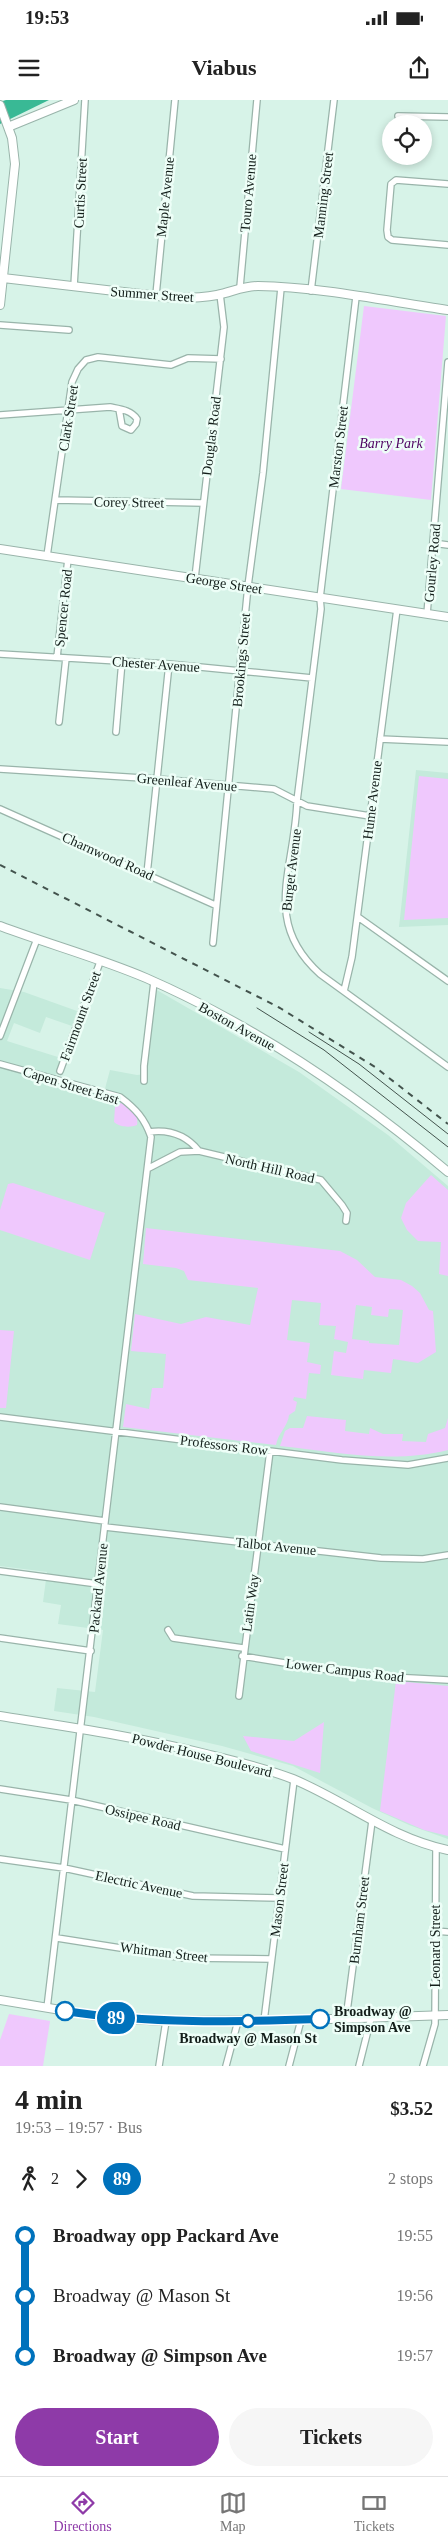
<!DOCTYPE html>
<html lang="en">
<head>
<meta charset="utf-8">
<style>
  :root { --surface:#fff; --page:#f6f6f6; --text:#222; --muted:#767676; --line:#e0e0e0; --accent:#8e3aa8 }
  body { margin:0; font-family:"Times New Roman",serif; background:var(--page); color:var(--text); height:100vh; display:flex; flex-direction:column; font-size:19px; white-space:nowrap }
  * { box-sizing:border-box; margin:0 }
  p { font-size:16px; color:var(--muted) }
  .icon { flex:none; width:28px; height:28px; fill:none; stroke:currentColor; stroke-width:2; stroke-linecap:round; stroke-linejoin:round }
  .map { position:relative; height:1966px; overflow:hidden }
  .side { display:flex; flex-direction:column; background:var(--surface); flex:1 }
  .side>* { flex:none }
  .badge { padding:0 10px; border-radius:16px; font-size:18px; line-height:32px }
  .tools { position:absolute; left:382px; top:15px; display:grid; gap:10px }
  .tools a { display:grid; place-items:center; width:50px; height:50px; border-radius:50%; background:var(--surface); box-shadow:0 2px 8px #0003; font-size:25px }
  .map>.badge { position:absolute; translate:-50% -50%; box-shadow:0 0 0 2px #fff }
  .legs { display:flex; align-items:center; gap:8px; height:55px; padding:0 15px; font-size:16px }
  .legs p { margin-inline-start:auto }
  .head { display:flex; align-items:center; justify-content:space-between; height:85px; padding:0 15px }
  h1 { font-size:28px; font-weight:700; line-height:38px }
  .button { display:flex; gap:10px; margin-top:auto; padding:10px 15px }
  .button a { flex:1; height:58px; border-radius:30px; background:var(--accent); color:#fff; font-size:20px; font-weight:700; line-height:58px; text-align:center }
  .button a+a { background:var(--page); color:var(--text) }
  ul { padding:0 15px; list-style:none }
  li { display:flex; align-items:center; gap:18px; height:60px; font-size:19px }
  li i { display:grid; place-items:center; width:8px; height:100%; margin:0 6px; background:currentColor }
  li i::after { content:''; width:12px; height:12px; margin:-6px; border:4px solid; border-radius:50%; background:var(--surface) }
  li p { margin-inline-start:auto }
  li:first-child i { background:linear-gradient(#0000 50%,currentColor 0) }
  li:last-child i { background:linear-gradient(currentColor 50%,#0000 0) }
  .status { display:flex; justify-content:space-between; align-items:center; height:35px; padding:0 25px; background:var(--surface); direction:ltr }
  .status svg { height:14px; fill:currentColor }
  header { display:flex; justify-content:space-between; align-items:center; height:65px; padding:0 15px; background:var(--surface); font-size:22px; font-weight:700 }
  .tabs { display:flex; justify-content:space-around; align-items:center; height:70px; border-top:1px solid var(--line); background:var(--surface); font-size:14px; color:var(--muted) }
  .tabs a { display:grid; justify-items:center; gap:2px }
  .tabs .active { color:var(--accent) }
  .map>svg:first-child { display:block }
  .built { fill:#c4eadb }
  .green { fill:#efc8fd; fill-rule:evenodd }
  .water { fill:#39b995 }
  .lines { fill:none; stroke-linecap:round; stroke-linejoin:round }
  .street-casing { stroke:#99b4aa; stroke-width:8 }
  .secondary-casing { stroke:#99b4aa; stroke-width:10 }
  .street { stroke:#fff; stroke-width:5.5 }
  .secondary { stroke:#fff; stroke-width:8 }
  .tram { stroke:#43534d; stroke-width:1 }
  .rail { stroke:#43534d; stroke-width:2; stroke-dasharray:6 6; stroke-linecap:butt }
  .line-1-casing { stroke:#fff; stroke-width:11 }
  .line-1 { stroke:#0072bc; stroke-width:8 }
  .stop-1-dot { fill:#fff; stroke:#0072bc; stroke-width:2.5 }
  .labels { text-anchor:middle; stroke-width:5; stroke-linejoin:round; paint-order:stroke }
  .street-label { font-size:14px; fill:#131e1a; stroke:#edfef7 }
  .park-label { font-size:14px; font-style:italic; fill:#4d0061; stroke:#edfef7 }
  .stop-label { font-size:14px; font-weight:bold; fill:#131e1a; stroke:#edfef7; text-anchor:start }
</style>
</head>
<body>
<div class="status"><b>19:53</b><svg viewBox="0 0 49 12"><path d="M0 12V9h3v3zM5 12V6h3v6zM10 12V3h3v9zM15 12V0h3v12zM26 1h20v11H26zM47 4h2v5h-2z"/></svg></div>
<header><svg class="icon" aria-label="menu" viewBox="0 0 24 24"><path d="M4 6h16M4 12h16M4 18h16"/></svg>Viabus<svg class="icon" aria-label="share" viewBox="0 0 24 24"><path d="M12 15V3M7 8l5-5 5 5M5 13v7h14v-7"/></svg></header>
<div class="map">
<svg width="448" height="1966" viewBox="0 0 448 1966">
  <rect width="100%" height="100%" fill="#d7f3e8"/>
  <path class="built" d="M416 670 448 673V825L399 827Z
    M0 888 24 892 77 911 72 926 46 917 40 933 14 923 7 941 61 958 53 982 103 996 110 970 137 975 145 974 155 889 299 972 388 1035 448 1086V1739L409 1725 372 1708 293 1666 222 1646 94 1617 54 1611 57 1588 95 1592 103 1530 58 1524 61 1505 43 1502 47 1472 0 1466Z"/>
  <path class="green" d="M364 206 446 216 431 400 341 389Z
    M419 676 448 679V818L404 820Z
    M121 1003C131 1006 139 1014 137 1025 130 1028 119 1027 114 1022L115 1007Z
    M431 1075 448 1090V1176L439 1174 441 1142 418 1141 407 1130 401 1118 406 1103Z
    M13 1083 105 1113 90 1160 0 1130V1110L8 1084Z
    M146 1128 340 1151 357 1160 375 1177 401 1180 412 1186 420 1193 429 1210 433 1211 436 1252 418 1263 393 1259 391 1273 364 1270 363 1279 331 1275 334 1251 346 1253 348 1242 334 1239 336 1226 319 1225 321 1203 292 1200 287 1240 310 1243 307 1262 321 1265 320 1274 309 1273 306 1299 294 1297 293 1300 297 1302 295 1311 289 1315C288 1326 278 1333 276 1345L123 1327 126 1304 149 1309 152 1288H163L166 1254 131 1251 135 1214 181 1224 206 1217 250 1225 258 1188 188 1180 184 1171 176 1168 143 1164ZM356 1205 372 1207 371 1215 388 1217 389 1209 403 1210 399 1245 369 1243V1241L352 1239Z
    M0 1230 14 1231 6 1308H0Z
    M307 1316 346 1320 345 1331 369 1334 370 1328 383 1334H403L402 1341 426 1342 428 1334 445 1328 448 1318V1350C392 1364 336 1352 280 1346L285 1331 290 1328H303Z
    M396 1581 448 1586V1736L424 1730 380 1711Z
    M324 1622 320 1673 251 1651 243 1636 294 1641Z
    M9 1914 50 1921 43 1966H0V1940Z"/>
  <path class="water" d="M6 0H49L0 24V2Z"/>
  <g class="lines">
    <g class="street-casing">
      <path id="street" d="M398 16 448 17
        M448 84 396 80 391 84 387 130 388 137 392 140 448 145
        M74 186 85 0
        M240 187 257 0
        M311 191 334 0
        M156 195 175 0
        M356 197 320 498 321 509 297 701C295 769 261 821 320 874L448 967
        M0 225 69 230
        M0 315 110 307C120 309 131 310 137 319L136 324 131 330 122 326 119 309
        M56 400 203 403
        M433 443 448 445
        M47 456 72 282 78 269 86 260 98 257 171 265 188 258 221 259
        M195 478 224 227 220 194
        M427 514 448 262
        M0 554 169 564 312 578
        M57 557 68 459
        M59 622 66 558
        M116 632 122 561
        M380 639 448 642
        M0 669 158 679 274 689 307 706 370 716
        M0 709 215 805
        M147 774 169 564
        M358 817 448 881
        M213 843 248 486 263 373 281 188
        M344 891 352 857 397 509
        M0 936 37 839
        M0 964 120 997C136 1009 145 1019 151 1037L47 1908
        M60 971 100 862
        M144 981V966L154 882
        M149 1032C170 1029 186 1035 199 1051
        M149 1068 180 1052 199 1051 321 1080 342 1105 347 1113 346 1121
        M0 1317 342 1360 408 1365 448 1358
        M0 1407 105 1421
        M105 1427 381 1458 423 1459 448 1455
        M0 1471 98 1484
        M168 1530 173 1538 243 1548
        M0 1538 91 1551
        M242 1556 322 1569 391 1577 448 1580
        M239 1596 270 1351
        M0 1689 71 1700 285 1749
        M0 1759 64 1768 193 1796 279 1798
        M435 1831 448 1832
        M57 1838 184 1858 271 1859
        M346 1919 372 1721
        M264 1921 294 1680
        M159 1966 166 1921
        M226 1966 238 1921
        M289 1966 301 1920
        M359 1966 371 1918
        M423 1966 435 1924 436 1748"/>
    </g>
    <g class="secondary-casing">
      <path id="secondary" d="M0 5 12 38 15 64 0 205
        M8 27 74 0
        M3 178 175 198C190 198 203 198 217 195 232 192 243 186 258 186 321 187 386 201 448 210
        M0 449 448 517
        M0 826C48 844 99 858 146 878 256 926 357 995 448 1072
        M0 1616C69 1627 138 1637 206 1654 235 1661 265 1668 293 1679 346 1701 390 1738 448 1750
        M0 1900 109 1918 166 1921 301 1920 448 1915"/>
    </g>
    <use href="#street" class="street"/>
    <use href="#secondary" class="secondary"/>
    <path class="tram" d="M257 908 324 950 448 1047
      M309 932 359 964 448 1034"/>
    <path class="rail" d="M0 765 280 908 375 967 448 1024"/>
  </g>
  <g class="lines">
    <g class="line-1-casing">
      <path id="line-1" d="M65 1911C150 1924 235 1922 320 1919"/>
    </g>
    <use href="#line-1" class="line-1"/>
  </g>
  <g class="stop-1-dot">
    <circle cx="65" cy="1911" r="9"/>
    <circle cx="320" cy="1919" r="9"/>
    <circle cx="248" cy="1921" r="6"/>
  </g>
  <g class="labels">
    <g class="street-label">
      <text transform="translate(80 93) rotate(-87)" y="5">Curtis Street</text>
      <text transform="translate(248 93) rotate(-85)" y="5">Touro Avenue</text>
      <text transform="translate(323 95) rotate(-83)" y="5">Manning Street</text>
      <text transform="translate(165 97) rotate(-84)" y="5">Maple Avenue</text>
      <text transform="translate(152 194) rotate(4)" y="5">Summer Street</text>
      <text transform="translate(68 318) rotate(-81)" y="5">Clark Street</text>
      <text transform="translate(211 336) rotate(-83)" y="5">Douglas Road</text>
      <text transform="translate(338 347) rotate(-83)" y="5">Marston Street</text>
      <text transform="translate(129 402) rotate(1)" y="5">Corey Street</text>
      <text transform="translate(432 463) rotate(-85)" y="5">Gourley Road</text>
      <text transform="translate(224 483) rotate(9)" y="5">George Street</text>
      <text transform="translate(63 508) rotate(-84)" y="5">Spencer Road</text>
      <text transform="translate(241 560) rotate(-85)" y="5">Brookings Street</text>
      <text transform="translate(156 564) rotate(4)" y="5">Chester Avenue</text>
      <text transform="translate(187 682) rotate(5)" y="5">Greenleaf Avenue</text>
      <text transform="translate(372 700) rotate(-83)" y="5">Hume Avenue</text>
      <text transform="translate(108 756) rotate(24)" y="5">Charnwood Road</text>
      <text transform="translate(291 770) rotate(-83)" y="5">Burget Avenue</text>
      <text transform="translate(80 916) rotate(-70)" y="5">Fairmount Street</text>
      <text transform="translate(237 926) rotate(29)" y="5">Boston Avenue</text>
      <text transform="translate(71 985) rotate(17)" y="5">Capen Street East</text>
      <text transform="translate(270 1068) rotate(13)" y="5">North Hill Road</text>
      <text transform="translate(224 1345) rotate(7)" y="5">Professors Row</text>
      <text transform="translate(276 1446) rotate(6)" y="5">Talbot Avenue</text>
      <text transform="translate(98 1488) rotate(-84)" y="5">Packard Avenue</text>
      <text transform="translate(250 1503) rotate(-82)" y="5">Latin Way</text>
      <text transform="translate(345 1570) rotate(7)" y="5">Lower Campus Road</text>
      <text transform="translate(202 1655) rotate(14)" y="5">Powder House Boulevard</text>
      <text transform="translate(143 1717) rotate(13)" y="5">Ossipee Road</text>
      <text transform="translate(139 1784) rotate(12)" y="5">Electric Avenue</text>
      <text transform="translate(279 1800) rotate(-83)" y="5">Mason Street</text>
      <text transform="translate(359 1820) rotate(-83)" y="5">Burnham Street</text>
      <text transform="translate(435 1846) rotate(-90)" y="5">Leonard Street</text>
      <text transform="translate(164 1852) rotate(7)" y="5">Whitman Street</text>
    </g>
    <g class="park-label">
      <text x="391" y="348">Barry Park</text>
    </g>
    <g class="stop-label">
      <text x="334" y="1916">Broadway @<tspan x="334" dy="16">Simpson Ave</tspan></text>
      <text x="248" y="1943" text-anchor="middle">Broadway @ Mason St</text>
    </g>
  </g>
</svg>
<div class="tools">
<a><svg class="icon" aria-label="locate" viewBox="0 0 24 24"><circle cx="12" cy="12" r="6"/><path d="M12 2v4M12 18v4M2 12h4M18 12h4"/></svg></a>
</div>
<b class="badge" style="left:116px;top:1918px;background:#0072bc;color:#fff">89</b>
</div>
<section class="side">
<div class="head"><div><h1>4 min</h1><p>19:53 – 19:57 · Bus</p></div><b>$3.52</b></div>
<div class="legs"><svg class="icon" aria-label="walk" viewBox="0 0 24 24"><circle cx="13" cy="4" r="2"/><path d="M13 8l-2 6 4 7M11 14l-3 7M7 12l3-4h3l4 4"/></svg>2<svg class="icon" aria-label="forward" viewBox="0 0 24 24"><path d="M9 5l7 7-7 7"/></svg><b class="badge" style="background:#0072bc;color:#fff">89</b><p>2 stops</p></div>
<ul>
<li><i style="color:#0072bc"></i><b>Broadway opp Packard Ave</b><p>19:55</p></li>
<li><i style="color:#0072bc"></i><span>Broadway @ Mason St</span><p>19:56</p></li>
<li><i style="color:#0072bc"></i><b>Broadway @ Simpson Ave</b><p>19:57</p></li>
</ul>
<div class="button"><a>Start</a><a>Tickets</a></div>
</section>
<nav class="tabs">
<a class="active"><svg class="icon" aria-label="directions" viewBox="0 0 24 24"><path d="M12 3l9 9-9 9-9-9zM9 14v-3h6M13 9l2 2-2 2"/></svg>Directions</a>
<a><svg class="icon" aria-label="map" viewBox="0 0 24 24"><path d="M3 6l6-2 6 2 6-2v14l-6 2-6-2-6 2zM9 4v14M15 6v14"/></svg>Map</a>
<a><svg class="icon" aria-label="tickets" viewBox="0 0 24 24"><path d="M3 7h18v10H3zM15 7v10"/></svg>Tickets</a>
</nav>
</body>
</html>
